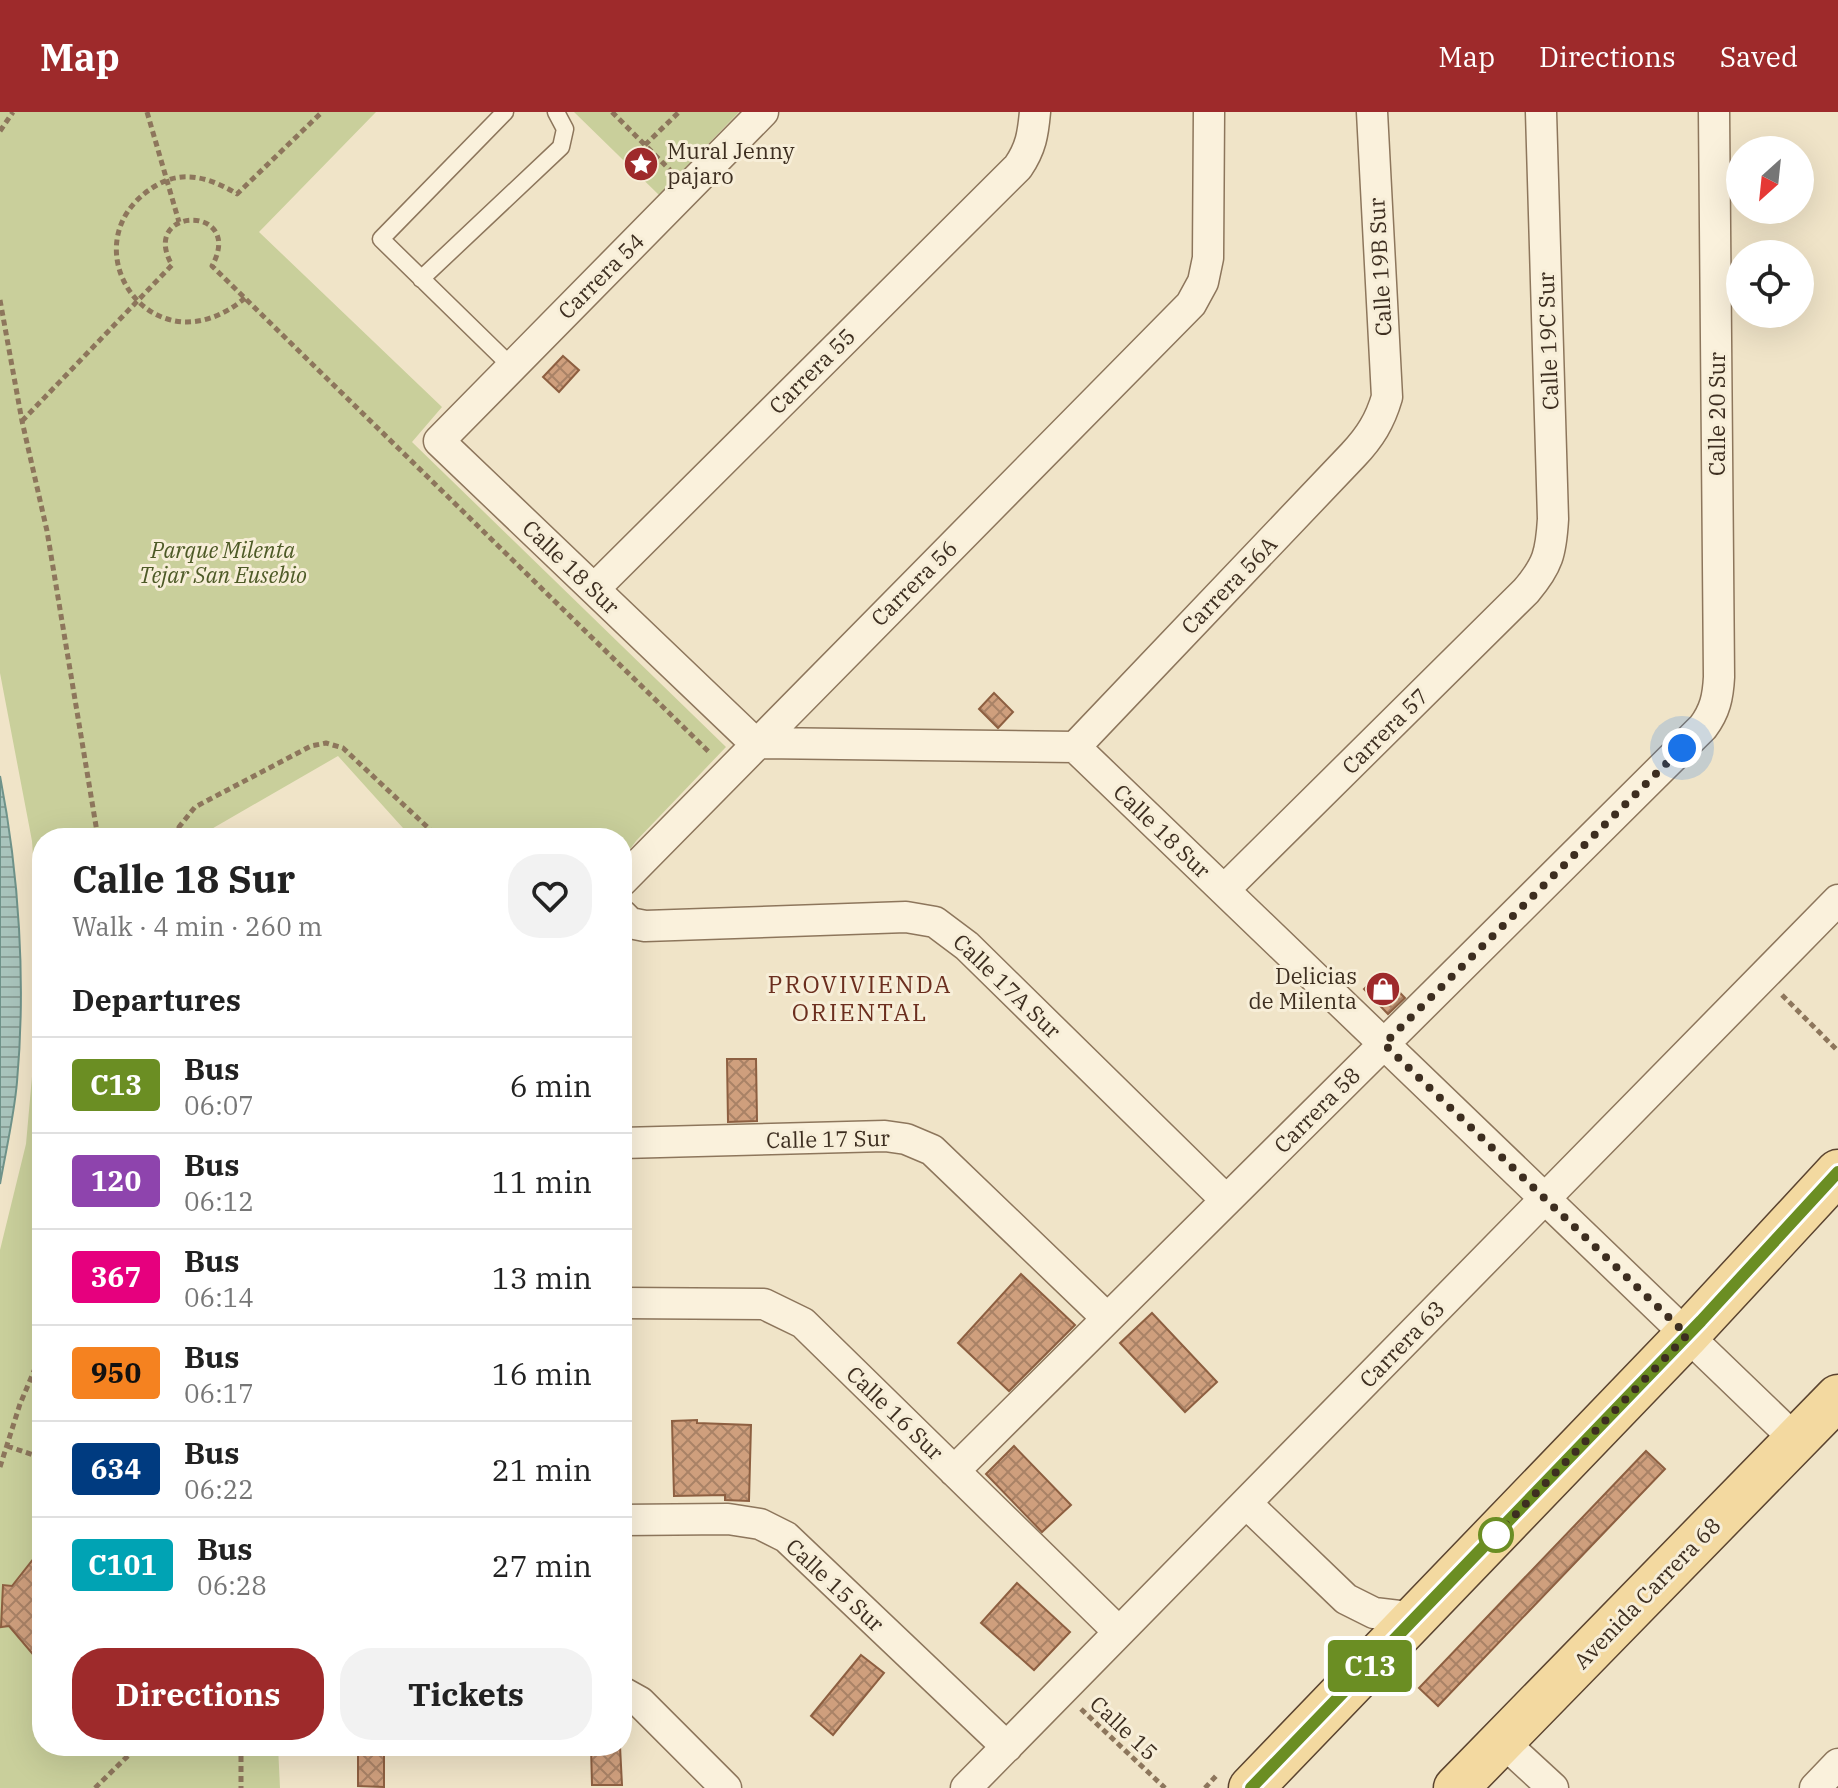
<!DOCTYPE html>
<html lang="en">
<head>
<meta charset="utf-8">
<style>
  :root { --surface:#fff; --page:#f2f2f2; --text:#222; --muted:#767676; --line:#e0e0e0; --accent:#9e2a2b }
  body { margin:0; font-family:"IBM Plex Serif",serif; background:var(--page); color:var(--text); height:100vh; display:flex; flex-direction:column; font-size:30px; white-space:nowrap }
  * { box-sizing:border-box; margin:0 }
  p { font-size:26px; color:var(--muted) }
  .icon { flex:none; width:44px; height:44px; fill:none; stroke:currentColor; stroke-width:2; stroke-linecap:round; stroke-linejoin:round }
  .map { position:relative; flex:1; overflow:hidden }
  .sheet { position:absolute; left:32px; top:716px; width:600px; height:928px; display:flex; flex-direction:column; background:var(--surface); border-radius:32px; box-shadow:0 8px 32px #0002 }
  .sheet>* { flex:none }
  .badge { padding:0 16px; border-radius:6px; font-size:28px; line-height:52px }
  .needle { width:52px; rotate:207deg }
  .tools { position:absolute; left:1726px; top:24px; display:grid; gap:16px }
  .tools a { display:grid; place-items:center; width:88px; height:88px; border-radius:50%; background:var(--surface); box-shadow:0 8px 32px #0002; font-size:40px }
  .you { position:absolute; width:40px; height:40px; margin:-20px; border:6px solid #fff; border-radius:50%; background:#1a73e8; box-shadow:0 0 0 12px #1a73e833 }
  .map>.badge { position:absolute; translate:-50% -50%; box-shadow:0 0 0 4px #fff }
  h2 { padding:0 40px; font-size:30px; line-height:72px }
  .round { display:grid; place-items:center; flex:none; width:84px; height:84px; border-radius:32px; background:var(--page) }
  .head { display:flex; align-items:center; justify-content:space-between; height:136px; padding:0 40px }
  h1 { font-size:38px; font-weight:700; line-height:60px }
  .primary-button { display:flex; gap:16px; margin-top:auto; padding:16px 40px }
  .primary-button a { flex:1; height:92px; border-radius:32px; background:var(--accent); color:#fff; font-size:32px; font-weight:700; line-height:92px; text-align:center }
  .primary-button a+a { background:var(--page); color:var(--text) }
  ul { padding:0; list-style:none }
  li { display:flex; align-items:center; gap:24px; height:96px; padding:0 40px; border-top:2px solid var(--line) }
  li div { flex:1 }
  li b { display:block; font-size:30px }
  li em { font-style:normal }
  li .badge { min-width:88px; font-weight:700; text-align:center }
  header { display:flex; align-items:center; gap:48px; box-sizing:border-box; height:112px; padding:0 40px; background:var(--accent); color:#fff }
  header strong { font-size:38px }
  nav { display:flex; gap:44px; margin-inline-start:auto; font-size:28px }
  .map>svg:first-child { display:block }
  .green { fill:#c9cf9b }
  .water { fill:url(#water-rules); stroke:#6f938a; stroke-width:2 }
  .building { fill:url(#building-cross-hatch); stroke:#8d5f41; stroke-width:2 }
  .lines { fill:none; stroke-linecap:round; stroke-linejoin:round }
  .service-casing { stroke:#8d765c; stroke-width:19 }
  .minor-casing { stroke:#8d765c; stroke-width:33 }
  .primary-casing { stroke:#5b4430; stroke-width:47 }
  .path { stroke:#8d765c; stroke-width:5; stroke-dasharray:6 4; stroke-linecap:butt }
  .service { stroke:#faf1dc; stroke-width:16 }
  .minor { stroke:#faf1dc; stroke-width:30 }
  .primary { stroke:#f3d9a0; stroke-width:44 }
  .line-casing { stroke:#fff; stroke-width:18 }
  .line { stroke:#6b8e23; stroke-width:12 }
  .walk { stroke:#3d2e20; stroke-width:8; stroke-dasharray:0 14.4 }
  .stop-dot { fill:#fff; stroke:#6b8e23; stroke-width:4 }
  .labels { text-anchor:middle; stroke-width:6; stroke-linejoin:round; paint-order:stroke }
  .poi-label { font-size:22px; fill:#3d2e20; stroke:#f7eed8; text-anchor:start }
  .street-label { font-size:22px; fill:#3d2e20; stroke:#f7eed8 }
  .park-label { font-size:22px; font-style:italic; fill:#4d5a26; stroke:#f7eed8 }
  .neighbourhood-label { font-size:24px; letter-spacing:2px; fill:#6b2e1e; stroke:#f7eed8 }
</style>
</head>
<body>
<header>
<strong>Map</strong>
<nav><a>Map</a><a>Directions</a><a>Saved</a></nav>
</header>
<div class="map">
<svg width="1838" height="1676" viewBox="0 0 1838 1676">
  <defs>
    <pattern id="water-rules" width="6" height="5" patternUnits="userSpaceOnUse" patternTransform="scale(2)"><rect width="6" height="5" fill="#a9c4bc"/><path d="M0 2.5h6" fill="none" stroke="#8ba098"/></pattern>
    <pattern id="building-cross-hatch" width="8" height="8" patternUnits="userSpaceOnUse" patternTransform="scale(2)"><rect width="8" height="8" fill="#cf9f7d"/><path d="M0 0l8 8M0 8l8-8" fill="none" stroke="#a98266"/></pattern>
  </defs>
  <rect width="100%" height="100%" fill="#f0e4c8"/>
  <path class="green" d="M0 0H376L259 120 442 295 412 330 726 635 636 729 622 748V726H412L338 644 196 726H42V1634H278L280 1676H0V1138L26 1032 35 931 39 829 32 729 0 561Z
    M574 0H739L659 83Z"/>
  <path class="water" d="M0 664C19 762 26 870 17 970 14 1004 6 1038 0 1072Z"/>
  <path class="building" d="M563 244 579 258 559 280 543 265Z
    M994 581 1013 600 998 616 979 597Z
    M1381 861 1405 886 1388 902 1364 877Z
    M727 947H756L757 1009 728 1010Z
    M1021 1162 1075 1213 1009 1279 958 1231Z
    M1152 1201 1217 1270 1185 1300 1120 1231Z
    M697 1308V1311L751 1313 749 1389 725 1388V1383L674 1384 672 1309Z
    M1014 1334 1071 1393 1042 1420 986 1362Z
    M1646 1339 1665 1357 1438 1594 1419 1576Z
    M42 1436V1553L9 1514 1 1515 3 1473 12 1474Z
    M1017 1471 1070 1520 1034 1558 981 1511Z
    M861 1543 884 1561 833 1623 811 1604Z
    M358 1634H384V1675L358 1674Z
    M591 1634H620L622 1673H592Z"/>
  <g class="lines">
    <g class="service-casing">
      <path id="service" d="M505 0 381 127 512 255
        M421 167 561 35 565 17 556 0"/>
    </g>
    <g class="minor-casing">
      <path id="minor" d="M763 0 439 329 755 631 1075 635 1796 1328
        M594 477 1018 55C1031 36 1033 22 1035 0
        M1075 635 1353 343C1370 325 1380 309 1387 285L1372 0
        M622 769 1191 192 1203 170 1208 146 1209 0
        M1224 778 1526 479C1548 453 1551 441 1553 407L1541 0
        M622 803 630 811 645 814 906 805 935 810 967 834 1226 1088
        M622 1031 885 1024 906 1027 932 1038 1107 1206
        M622 1191 764 1192 803 1211 1119 1520
        M954 1359 1703 615C1715 599 1718 585 1719 565L1714 0
        M1246 1391 1346 1487 1374 1501 1416 1506
        M622 1408 728 1407 760 1412 786 1425 1007 1635
        M622 1580 640 1590 726 1676
        M1502 1629 1553 1676
        M966 1676 1838 788
        M1815 1676 1838 1652"/>
    </g>
    <g class="primary-casing">
      <path id="primary" d="M1251 1676 1687 1223 1838 1060
        M1456 1676 1838 1285"/>
    </g>
    <path class="path" d="M147 0 179 110
      M612 0 670 58
      M0 19 13 0
      M645 33 679 0
      M245 186C151 265 62 128 157 73 184 57 213 67 237 82L322 0
      M0 188 22 309 47 419 98 726
      M22 309 172 153C138 94 246 92 212 154L711 642
      M179 726V715L195 695 311 634 326 631 343 636 439 726
      M1782 883 1838 939
      M7 1334 42 1346
      M0 1355 20 1292 42 1240
      M1081 1597 1165 1676
      M241 1634V1676
      M95 1676 138 1634
      M1205 1676 1216 1664"/>
    <use href="#service" class="service"/>
    <use href="#minor" class="minor"/>
    <use href="#primary" class="primary"/>
  </g>
  <g class="lines">
    <g class="line-casing">
      <path id="line" d="M1251 1676 1701 1209 1838 1060"/>
    </g>
    <use href="#line" class="line"/>
    <path class="walk" d="M1496 1423 1687 1223 1384 932 1682 636"/>
  </g>
  <defs>
    <g id="sight-disc" transform="scale(1.8)"><circle r="9.5" fill="#9e2a2b" stroke="#f7eed8"/><path d="M0-6L1.8-2.2L6-1.7L2.9 1.2L3.7 5.4L0 3.3L-3.7 5.4L-2.9 1.2L-6-1.7L-1.8-2.2Z" fill="#fff"/></g>
    <g id="shop-disc" transform="scale(1.8)"><circle r="9.5" fill="#9e2a2b" stroke="#f7eed8"/><path d="M-5-2.5h2.3a2.7 3.5 0 0 1 5.4 0H5L5.5 6h-11ZM-1.5-2.5h3a1.5 2.3 0 0 0-3 0Z" fill="#fff"/></g>
  </defs>
  <g fill-rule="evenodd">
    <use href="#sight-disc" x="641" y="52"/>
    <use href="#shop-disc" x="1383" y="877"/>
  </g>
  <circle class="stop-dot" cx="1496" cy="1423" r="16"/>
  <g class="labels">
    <g class="poi-label">
      <text x="667" y="47">Mural Jenny<tspan x="667" dy="25">pajaro</tspan></text>
      <text x="1357" y="872" text-anchor="end">Delicias<tspan x="1357" dy="25">de Milenta</tspan></text>
    </g>
    <g class="street-label">
      <text transform="translate(1380 155) rotate(-93)" y="8">Calle 19B Sur</text>
      <text transform="translate(601 164) rotate(-45)" y="8">Carrera 54</text>
      <text transform="translate(1548 229) rotate(-92)" y="8">Calle 19C Sur</text>
      <text transform="translate(812 259) rotate(-45)" y="8">Carrera 55</text>
      <text transform="translate(1717 302) rotate(-90)" y="8">Calle 20 Sur</text>
      <text transform="translate(571 455) rotate(44)" y="8">Calle 18 Sur</text>
      <text transform="translate(914 471) rotate(-45)" y="8">Carrera 56</text>
      <text transform="translate(1229 473) rotate(-46)" y="8">Carrera 56A</text>
      <text transform="translate(1385 619) rotate(-45)" y="8">Carrera 57</text>
      <text transform="translate(1162 719) rotate(44)" y="8">Calle 18 Sur</text>
      <text transform="translate(1007 874) rotate(44)" y="8">Calle 17A Sur</text>
      <text transform="translate(1317 998) rotate(-45)" y="8">Carrera 58</text>
      <text transform="translate(828 1027) rotate(-1)" y="8">Calle 17 Sur</text>
      <text transform="translate(1402 1232) rotate(-46)" y="8">Carrera 63</text>
      <text transform="translate(895 1301) rotate(44)" y="8">Calle 16 Sur</text>
      <text transform="translate(835 1473) rotate(43)" y="8">Calle 15 Sur</text>
      <text transform="translate(1647 1481) rotate(-46)" y="8">Avenida Carrera 68</text>
      <text transform="translate(1124 1616) rotate(43)" y="8">Calle 15</text>
    </g>
    <g class="park-label">
      <text x="223" y="446">Parque Milenta<tspan x="223" dy="25">Tejar San Eusebio</tspan></text>
    </g>
    <g class="neighbourhood-label">
      <text x="860" y="881">PROVIVIENDA<tspan x="860" dy="28">ORIENTAL</tspan></text>
    </g>
  </g>
</svg>
<div class="tools">
<a><svg class="needle" viewBox="-14 -14 28 28"><path d="M0-13l5 13h-10z" fill="#e53935"/><path d="M0 13l5-13h-10z" fill="#767676"/></svg></a>
<a><svg class="icon" aria-label="locate" viewBox="0 0 24 24"><circle cx="12" cy="12" r="6"/><path d="M12 2v4M12 18v4M2 12h4M18 12h4"/></svg></a>
</div>
<div class="you" style="left:1682px;top:636px"></div>
<b class="badge" style="left:1370px;top:1554px;background:#6b8e23;color:#fff">C13</b>
<section class="sheet">
<div class="head"><div><h1>Calle 18 Sur</h1><p>Walk · 4 min · 260 m</p></div><a class="round"><svg class="icon" aria-label="heart" viewBox="0 0 24 24"><path d="M12 20l-8-8c-3-5 5-10 8-4 3-6 11-1 8 4z"/></svg></a></div>
<h2>Departures</h2>
<ul>
<li><span class="badge" style="background:#6b8e23;color:#fff">C13</span><div><b>Bus</b><p>06:07</p></div><em>6 min</em></li>
<li><span class="badge" style="background:#8e44ad;color:#fff">120</span><div><b>Bus</b><p>06:12</p></div><em>11 min</em></li>
<li><span class="badge" style="background:#e6007e;color:#fff">367</span><div><b>Bus</b><p>06:14</p></div><em>13 min</em></li>
<li><span class="badge" style="background:#f58220;color:#111">950</span><div><b>Bus</b><p>06:17</p></div><em>16 min</em></li>
<li><span class="badge" style="background:#003b80;color:#fff">634</span><div><b>Bus</b><p>06:22</p></div><em>21 min</em></li>
<li><span class="badge" style="background:#00a3b4;color:#fff">C101</span><div><b>Bus</b><p>06:28</p></div><em>27 min</em></li>
</ul>
<div class="primary-button"><a>Directions</a><a>Tickets</a></div>
</section>
</div>
</body>
</html>
